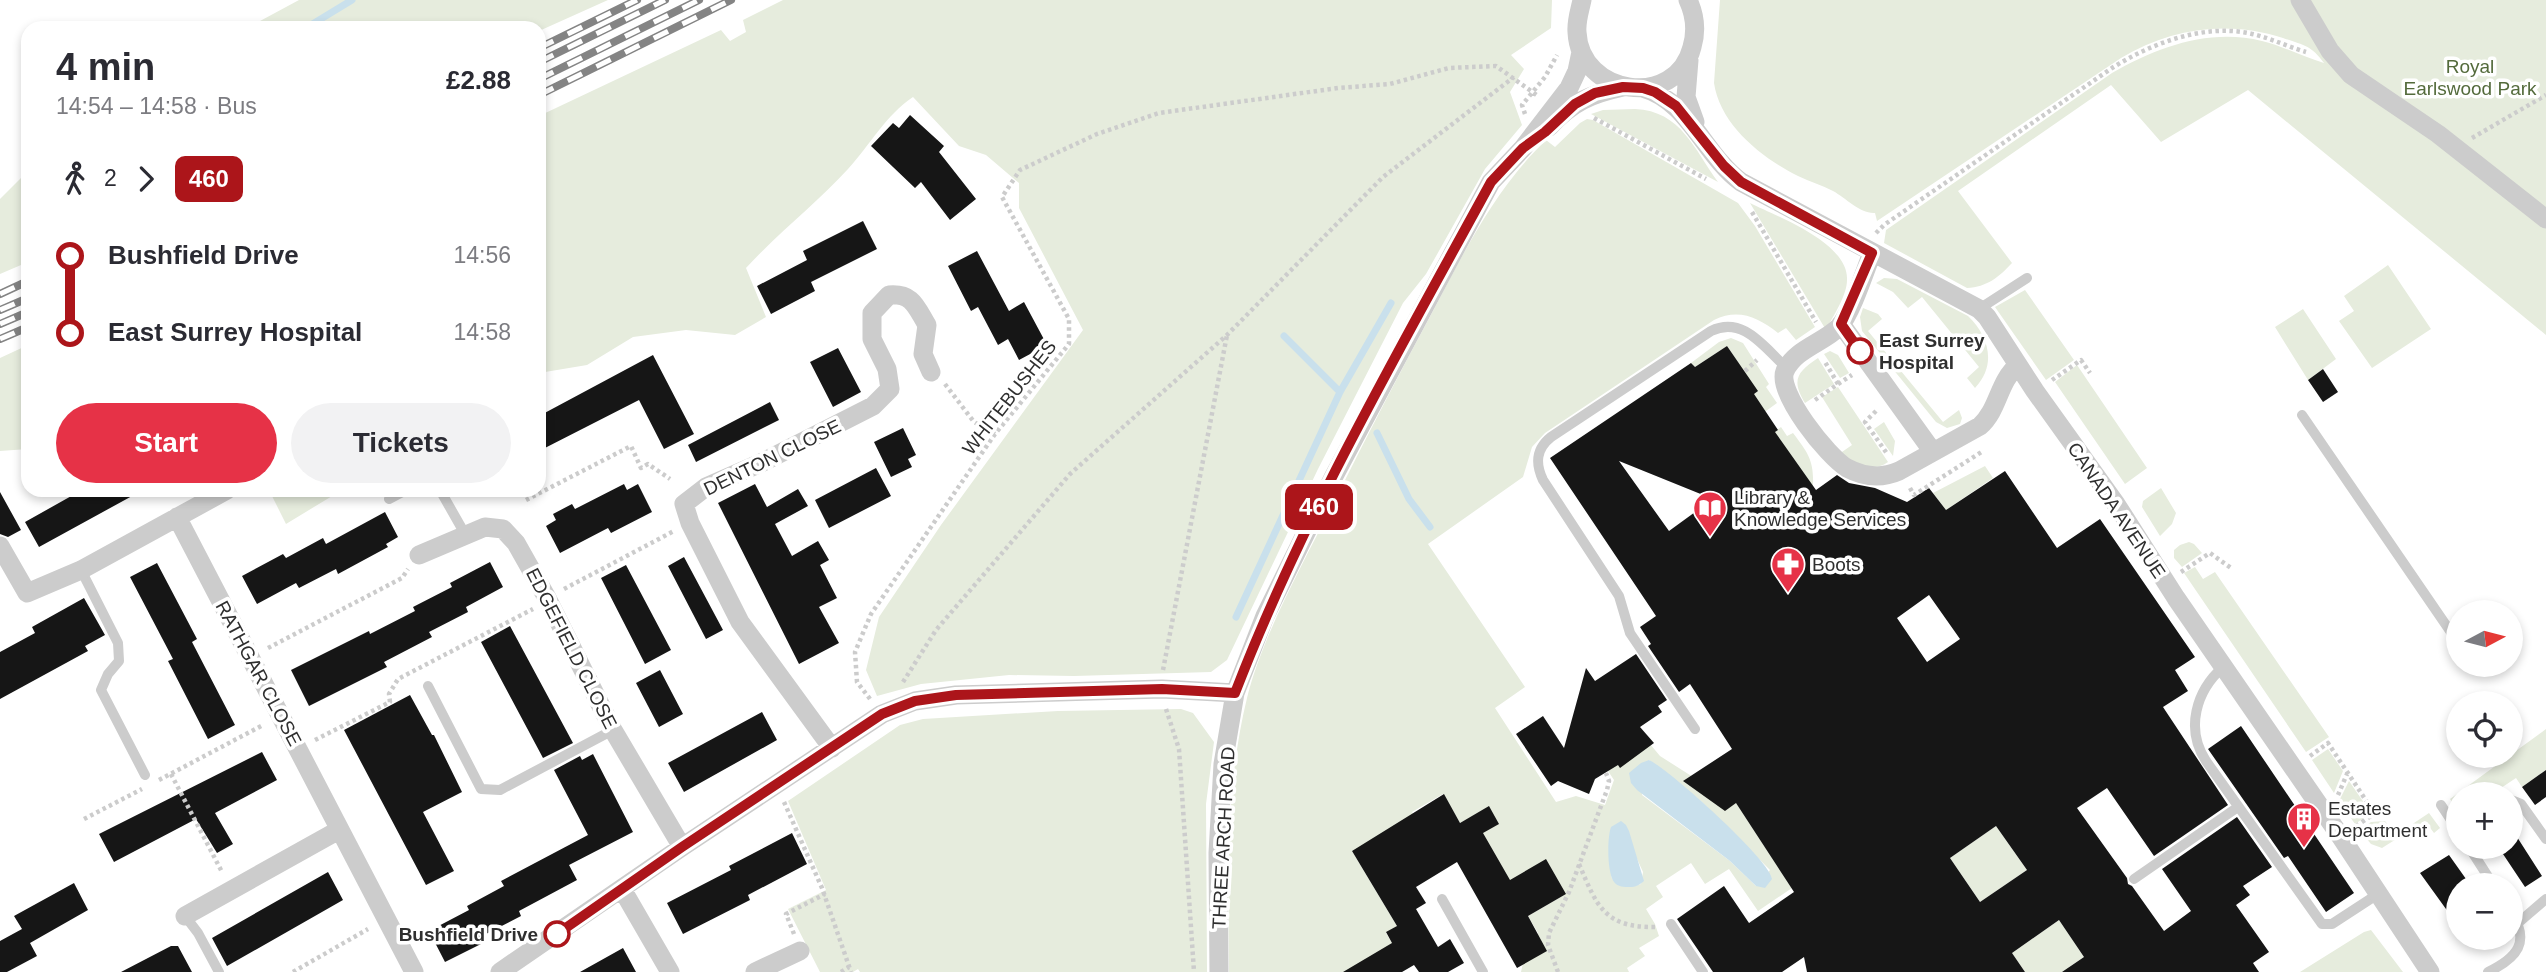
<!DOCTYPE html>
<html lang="en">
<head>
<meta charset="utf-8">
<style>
  :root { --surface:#fff; --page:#f2f2f3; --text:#2b2b33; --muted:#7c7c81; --accent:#e63247 }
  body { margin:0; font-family:Arial,sans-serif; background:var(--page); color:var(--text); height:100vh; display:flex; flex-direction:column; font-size:26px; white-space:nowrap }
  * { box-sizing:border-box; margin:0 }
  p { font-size:23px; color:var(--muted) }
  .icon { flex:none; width:38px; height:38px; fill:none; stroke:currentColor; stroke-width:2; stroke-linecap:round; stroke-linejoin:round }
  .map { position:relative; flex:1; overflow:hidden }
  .panel { position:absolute; left:21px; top:21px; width:525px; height:476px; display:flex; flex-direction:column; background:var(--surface); border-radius:21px; box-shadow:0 4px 10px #0003 }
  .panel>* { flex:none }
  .badge { padding:0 14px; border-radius:10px; font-size:24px; line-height:46px }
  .needle { width:46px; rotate:83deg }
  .controls { position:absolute; left:2446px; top:600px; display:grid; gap:14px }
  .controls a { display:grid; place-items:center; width:77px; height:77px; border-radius:50%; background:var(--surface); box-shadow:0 4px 10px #0003; font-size:35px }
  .map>.badge { position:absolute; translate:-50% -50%; box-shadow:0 0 0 4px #fff }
  .legs { display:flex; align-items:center; gap:10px; height:77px; padding:0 35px; font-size:23px }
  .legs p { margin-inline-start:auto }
  .headline { display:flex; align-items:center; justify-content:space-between; height:119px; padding:0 35px }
  h1 { font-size:38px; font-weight:700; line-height:52px }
  .cta { display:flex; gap:14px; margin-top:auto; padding:14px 35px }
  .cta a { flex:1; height:80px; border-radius:42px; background:var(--accent); color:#fff; font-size:28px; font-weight:700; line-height:80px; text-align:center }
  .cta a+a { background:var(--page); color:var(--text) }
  ul { padding:0 35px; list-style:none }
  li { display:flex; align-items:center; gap:24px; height:77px; font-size:26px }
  li i { display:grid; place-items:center; width:10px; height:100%; margin:0 9px; background:currentColor }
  li i::after { content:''; width:18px; height:18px; margin:-9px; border:5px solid; border-radius:50%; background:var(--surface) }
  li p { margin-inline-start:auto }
  li:first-child i { background:linear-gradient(#0000 50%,currentColor 0) }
  li:last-child i { background:linear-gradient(currentColor 50%,#0000 0) }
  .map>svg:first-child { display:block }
  .green { fill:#e6ecdd; fill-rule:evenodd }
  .water { fill:#c9e0ec }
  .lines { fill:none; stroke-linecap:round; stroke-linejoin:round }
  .stream { stroke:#c9e0ec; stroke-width:7 }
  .building { fill:#161616; fill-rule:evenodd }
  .path { stroke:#ccc; stroke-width:4.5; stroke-dasharray:3.5 3.5; stroke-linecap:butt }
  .lane { stroke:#ccc; stroke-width:10 }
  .street { stroke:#ccc; stroke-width:19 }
  .rail-casing { stroke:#848484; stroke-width:8 }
  .rail { stroke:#fff; stroke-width:5; stroke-dasharray:16; stroke-linecap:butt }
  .line-1-casing { stroke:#fff; stroke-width:16 }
  .line-1 { stroke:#ac151a; stroke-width:10 }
  .stop-1-dot { fill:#fff; stroke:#ac151a; stroke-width:3.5 }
  .labels { text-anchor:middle; stroke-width:7; stroke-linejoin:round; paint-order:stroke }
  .park-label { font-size:19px; fill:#546b3c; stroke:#fff }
  .stop-label { font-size:19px; font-weight:bold; fill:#2f2f2f; stroke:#fff; text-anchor:start }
  .street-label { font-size:19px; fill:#2f2f2f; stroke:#fff }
  .poi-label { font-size:19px; fill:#2f2f2f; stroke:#fff; text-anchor:start }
</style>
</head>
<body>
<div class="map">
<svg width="2546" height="972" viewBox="0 0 2546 972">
  <rect width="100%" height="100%" fill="#fff"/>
  <path class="green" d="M299 0H608L539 31V28H247Z
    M783 0H1552L1551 28 1511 55 1524 69 1510 92 1522 125 1485 169 1426 274 1403 303 1318 469 1227 660 1211 672 1074 676 1009 675 921 684 877 696 866 670 879 617 941 525 1083 330 1019 208V183L986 155 959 146 913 97C886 115 870 145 848 169 816 204 778 233 746 268L766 317 735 335 686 330 633 337 587 365 539 373V116L721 30 730 41 746 32 743 20Z
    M1720 0H2546V335L2248 90 2161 142 2111 85 1958 191 2012 263C1999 277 1987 287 1967 288L1884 243 1886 230 2112 73C2158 47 2209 28 2262 41 2283 46 2303 57 2324 63 2311 45 2303 45 2283 38 2227 20 2171 28 2121 58L1877 221 1875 213C1860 214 1846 198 1833 191 1822 185 1810 182 1798 176 1762 158 1720 125 1714 83Z
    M1635 109C1681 111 1694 149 1718 182L1591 114 1603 110Z
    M1587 119 1593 120 1738 203 1755 226 1815 327 1796 340 1786 328 1778 333C1758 317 1738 308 1714 320L1545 433 1532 447 1523 477 1428 544 1525 687 1495 708 1556 802 1576 796 1605 805 1614 780 1608 771 1645 738 1660 756 1726 798 1731 795 1792 888 1758 911 1729 869 1705 884 1691 863 1656 886 1663 897 1646 909 1655 924 1659 936 1639 948 1645 956 1627 968 1629 972H1521L1525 954 1538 933 1528 916 1566 894 1506 882 1483 833 1489 807 1460 823 1443 794 1412 812 1427 841 1352 851 1397 926 1386 933 1392 943 1364 972H1229C1228 880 1225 788 1247 698 1264 630 1309 553 1340 490 1370 430 1401 370 1433 311 1465 250 1496 188 1546 140L1555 147 1580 123ZM1649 760 1702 802 1770 870 1756 886 1730 861 1642 795ZM1633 850 1643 872 1641 884 1630 887 1612 879 1610 867Z
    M28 171V262L0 274V199Z
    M1750 203C1778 217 1849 243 1847 280 1847 296 1833 316 1826 330Z
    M2388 265 2431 329 2372 368 2339 321 2354 311 2344 296Z
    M1884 278 1897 279 1968 316C1989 336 1997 365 1975 388L1967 378 1979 367 1922 297 1908 308 1893 292 1876 283Z
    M2025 290 2074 360 2046 380 1995 307Z
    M1863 308 1878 314 1882 319 1868 331 1943 422 1959 410 1962 418 1960 424 1947 428 1936 422 1862 331 1860 317Z
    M2303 309 2336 359 2308 380 2275 327Z
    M1731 338 1743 343 1769 384 1766 387 1777 403 1751 422 1726 414 1757 391 1727 346 1695 367 1691 363 1719 342Z
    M28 345V449L0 451V358Z
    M1830 351 1838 355 1849 373 1840 378 1824 354Z
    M1818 358 1834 384 1805 403C1791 380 1797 372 1818 358Z
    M2077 365 2147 468 2125 484 2055 382Z
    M1838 387 1888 462C1871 474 1856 463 1839 454L1852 445 1822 397Z
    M1884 422 1895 441 1893 456 1874 429Z
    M1781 427 1787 436 1793 433C1808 453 1814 460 1813 486L1763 440Z
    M1985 466 1993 478 1946 510 1933 493Z
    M2161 488 2176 513 2172 524 2160 536 2142 507 2143 501Z
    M269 490H342L286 524Z
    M2189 542 2194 544 2202 553 2182 567 2174 558V550L2180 545Z
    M2195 567 2203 579 2215 572 2329 737 2306 752 2184 573Z
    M1181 709 1193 713 1214 742 1206 804 1207 972H860L858 969 853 972H820L788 909 826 890 788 801 900 725 923 719 1058 711Z
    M2546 729V770L2522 787 2516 778 2492 794H2459V813L2450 799Z
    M2328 749 2343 771 2334 793 2312 760Z
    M2349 781 2371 813 2355 824 2339 801Z
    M2429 813 2440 828 2434 833 2425 821 2382 848 2371 844 2359 830 2371 822 2385 821 2396 835Z
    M1996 826 2027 870 1980 902 1950 858Z
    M2059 920 2084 957 2069 967 2073 972H2025L2012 953Z
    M2371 930 2403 972H2300L2364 932Z"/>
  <path class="water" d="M1649 760C1669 769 1771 861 1772 879L1765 888 1756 886 1730 861 1637 790 1631 783 1629 773 1641 763Z
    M1621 821 1626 825 1629 831 1644 881C1639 885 1636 887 1630 887 1624 887 1618 887 1614 882 1607 873 1607 838 1611 827Z"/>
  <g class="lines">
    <path class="stream" d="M306 28 352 0
      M1284 336 1340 392
      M1377 433 1409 499 1430 527
      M1236 617 1340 392 1391 303"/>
  </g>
  <path class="building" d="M910 115 944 146 939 152 976 199 950 220 921 182 915 188 871 146 893 123 899 128Z
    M863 221 877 249 811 282 815 291 771 314 757 286 807 260 803 251Z
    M977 251 1009 311 1024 302 1047 345 1019 360 1008 339 998 345 978 307 971 311 948 266Z
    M1727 346 1758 391 1754 394 1778 430 1775 432 1816 490 1837 475 1849 483 1875 488 1907 502 1929 488 1946 510 2005 471 2057 548 2100 519 2195 657 2175 670 2188 691 2163 707 2228 805 2154 856 2107 788 2077 808 2127 878 2128 884 2132 886 2164 931 2191 911 2162 869 2237 817 2272 867 2243 886 2250 895 2236 905 2269 952 2253 963 2259 972H2062L2084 957 2059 920 2012 953 2025 972H1807L1804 957 1782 972H1713L1677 919 1724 886 1749 923 1794 892 1736 803 1725 811 1683 781 1732 749 1690 684 1679 692 1648 646 1651 644 1640 627 1656 616 1550 458 1691 363 1695 367ZM1619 461 1713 499 1669 531ZM1929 595 1960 639 1927 662 1897 618ZM1996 826 2027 870 1980 902 1950 858Z
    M838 348 861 392 833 407 810 362Z
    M653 355 694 434 664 449 639 400 539 451V416Z
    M2323 369 2338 392 2323 402 2308 380Z
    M770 402 779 420 696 462 688 445Z
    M903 428 916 455 908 459 912 467 891 477 874 442Z
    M876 468 891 496 829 528 815 500Z
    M624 484 627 490 638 484 652 512 611 533 608 528 560 553 546 526 556 520 553 514 572 504 575 509Z
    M755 484 767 507 798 489 808 506 775 524 792 556 818 541 829 560 820 565 837 598 819 607 839 643 799 664 718 503Z
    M82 490H143L39 547 25 522Z
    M0 492 21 530 8 537 0 534Z
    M385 512 398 537 386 544 388 547 338 574 336 569 299 588 296 583 257 604 242 576 283 554 286 558 323 538 326 544Z
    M684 557 723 630 706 639 668 566Z
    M490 562 503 587 466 607 468 612 429 632 432 637 384 662 387 667 309 706 291 670 369 631 370 634 415 611 413 607 452 587 450 583Z
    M157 563 197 639 192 642 235 725 208 739 168 661 173 659 130 577Z
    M626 565 671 650 645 664 601 578Z
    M84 598 105 635 85 646 88 651 0 699V652L35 633 32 627Z
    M510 626 573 743 543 758 481 642Z
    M1636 654 1667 700 1658 706 1662 712 1640 727 1654 743 1620 768 1618 765 1595 779 1589 794 1558 781 1551 786 1516 734 1543 716 1564 748 1586 668 1595 681Z
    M660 670 683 714 659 727 636 683Z
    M410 695 432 735H434L462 792 423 812 454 871 426 885 344 730Z
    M762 712 777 740 684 792 668 763Z
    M2241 726 2354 893 2326 912 2288 856 2284 858 2208 749Z
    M262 752 277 780 215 813 233 844 217 853 196 819 114 862 99 834Z
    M593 754 633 832 569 865 577 880 519 911 521 916 484 935 487 941 445 962 429 931 469 910 467 906 504 886 501 881 588 835 554 770 580 756 582 760Z
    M2546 770V797L2535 805 2522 787Z
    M1444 794 1460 823 1489 806 1499 824 1483 833 1510 880 1546 859 1566 894 1528 916 1547 951 1517 968 1457 862 1416 887 1426 903 1416 909 1438 947 1450 939 1464 963 1448 972H1419L1414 965 1402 972H1343L1392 943 1386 932 1397 926 1352 851Z
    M792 833 807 864 748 895 750 900 683 934 667 903 731 870 729 866Z
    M2517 837 2542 876 2525 887 2499 848 2511 847V840Z
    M2449 855 2471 886H2459V927L2420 873Z
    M328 872 343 900 227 966 212 938Z
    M74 883 88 910 30 943 37 956 7 972H0V941L22 929 14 916Z
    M171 946H178L192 972H121Z
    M623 948 636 972H580Z"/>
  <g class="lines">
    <path class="path" d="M1525 114 1522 105 1545 77 1557 55
      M1594 118 1706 179
      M2472 138 2546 95
      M1752 212 1816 322
      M1876 233 1884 225 2112 68C2150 44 2202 24 2248 33 2268 37 2286 46 2306 52
      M1745 371 1757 360
      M2052 380 2081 360 2090 373
      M945 384 974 422 995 434
      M1838 384 1852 375
      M1815 400 1838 384 1825 362
      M1876 411 1865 422 1888 455
      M1910 488 1914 495 1983 451
      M526 500 631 446 641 468 648 464 670 479
      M2181 572 2210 553 2231 568
      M564 589 674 531
      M268 648 402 578 408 569
      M1163 670 1227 335
      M903 682 936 630 1070 474 1227 335 1383 177 1514 77
      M870 699 857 682 855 652 871 614 995 434 1069 344V319L1002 197 1020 170 1097 134 1159 113 1338 88 1390 84 1449 68 1496 66 1538 96
      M1166 709 1179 749 1194 972
      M315 740 390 702 389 694 398 679 533 609
      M2310 756 2328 743 2375 814
      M171 774 222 872
      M159 780 263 725
      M2338 795 2347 774
      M784 802 822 888 851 972
      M84 819 142 789
      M2356 826 2389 804
      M1579 864C1597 906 1604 928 1656 927
      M794 934 786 914 825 894
      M293 972 368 929
      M841 972 849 967
      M1558 972 1548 945 1549 933 1569 892 1607 790 1609 781 1606 773"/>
    <path class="lane" d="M1979 309 2027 278
      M2302 415 2459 644
      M440 490 465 534
      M389 499 406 490
      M81 570 118 643 119 661 108 674 101 690 145 775
      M2223 667C2196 691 2185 729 2206 761L2322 924H2332L2378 894
      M428 686 481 789 500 790 613 730
      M1695 729 1630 633 1619 596 1543 480C1535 463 1536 449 1551 437L1711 331C1744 315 1765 349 1787 368
      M2511 800 2521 804 2546 839
      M2441 805 2459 832
      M2469 847 2494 886
      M2134 879 2238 807
      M1442 899 1483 972
      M185 916 198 933 219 972
      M2518 923 2546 899
      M1671 924 1703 972
      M2488 972C2517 958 2531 942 2511 912"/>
    <path class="street" d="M1582 0C1580 10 1576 21 1577 32 1580 96 1676 110 1692 47 1697 30 1695 15 1688 0
      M2300 0 2330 51 2351 75 2438 134 2546 219
      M1689 60 1686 97 1695 122
      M1643 88C1689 101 1704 155 1741 182L1979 309 1987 317 2035 391 2116 504 2176 598 2341 837 2430 972
      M1549 127C1572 102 1591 94 1623 87
      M1872 253C1865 271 1851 314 1839 327 1823 343 1795 349 1785 371 1776 392 1828 457 1847 468 1864 477 1881 479 1899 471L1980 426C1999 409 1998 382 2018 365
      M1841 324 1933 452
      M177 517 414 972
      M0 546 27 593 81 570 227 490
      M419 555 485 527 503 529 516 543 547 598 613 730 682 847
      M832 748 740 622 690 523 684 504 706 487 763 462 873 406 890 389 887 369 872 339V313L889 295C913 293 916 307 927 325L923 354 931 372
      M622 889 670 972
      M185 916 339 830
      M500 972 682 847 882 714 915 701 956 695 1162 689 1235 693
      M755 972 800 951
      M1219 972 1218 853 1223 764 1235 693 1265 616 1334 476 1491 182 1523 148 1569 88 1577 71 1581 52"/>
    <g class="rail-casing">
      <path id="rail" d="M539 48 637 0
        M539 62 665 0
        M539 79 699 0
        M539 95 731 0
        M0 294 28 281
        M0 310 28 298
        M0 324 28 312
        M0 339 28 327"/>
    </g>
    <use href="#rail" class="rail"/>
  </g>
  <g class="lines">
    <g class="line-1-casing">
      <path id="line-1" d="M557 934 682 847 882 714 915 701 956 695 1162 689 1235 693C1303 516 1400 349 1491 182L1523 148 1545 132 1575 104 1595 93 1623 87 1643 88 1655 92 1676 106 1724 166 1741 182 1872 253 1841 324 1860 351"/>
    </g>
    <use href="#line-1" class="line-1"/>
  </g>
  <defs>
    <g id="library-pin" transform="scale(1.75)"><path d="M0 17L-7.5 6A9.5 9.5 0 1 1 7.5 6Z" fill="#e63247" stroke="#fff"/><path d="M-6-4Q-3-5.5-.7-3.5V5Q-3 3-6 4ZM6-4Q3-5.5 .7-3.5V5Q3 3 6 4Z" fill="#fff"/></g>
    <g id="pharmacy-pin" transform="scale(1.75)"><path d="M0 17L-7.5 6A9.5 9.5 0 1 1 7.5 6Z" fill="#e63247" stroke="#fff"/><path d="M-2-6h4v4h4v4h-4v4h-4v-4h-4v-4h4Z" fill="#fff"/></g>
    <g id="building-pin" transform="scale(1.75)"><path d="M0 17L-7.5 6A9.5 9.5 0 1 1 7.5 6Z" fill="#e63247" stroke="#fff"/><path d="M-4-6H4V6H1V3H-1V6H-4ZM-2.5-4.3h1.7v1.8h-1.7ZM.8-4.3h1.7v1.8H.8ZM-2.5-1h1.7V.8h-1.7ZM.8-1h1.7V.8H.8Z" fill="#fff"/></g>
  </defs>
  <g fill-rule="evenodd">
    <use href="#library-pin" x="1710" y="508"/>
    <use href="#pharmacy-pin" x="1788" y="564"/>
    <use href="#building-pin" x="2304" y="819"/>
  </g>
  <g class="stop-1-dot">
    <circle cx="1860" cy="351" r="12"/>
    <circle cx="557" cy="934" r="12"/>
  </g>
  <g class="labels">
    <g class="park-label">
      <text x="2470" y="73">Royal<tspan x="2470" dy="22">Earlswood Park</tspan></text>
    </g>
    <g class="stop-label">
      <text x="1879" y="347">East Surrey<tspan x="1879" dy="22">Hospital</tspan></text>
      <text x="538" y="941" text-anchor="end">Bushfield Drive</text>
    </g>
    <g class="street-label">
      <text transform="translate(1009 397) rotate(-52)" y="7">WHITEBUSHES</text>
      <text transform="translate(772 457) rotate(-26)" y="7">DENTON CLOSE</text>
      <text transform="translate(2117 510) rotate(56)" y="7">CANADA AVENUE</text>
      <text transform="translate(572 648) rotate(63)" y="7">EDGEFIELD CLOSE</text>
      <text transform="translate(259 673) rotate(62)" y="7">RATHGAR CLOSE</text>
      <text transform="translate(1223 838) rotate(-87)" y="7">THREE ARCH ROAD</text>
    </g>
    <g class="poi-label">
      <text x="1734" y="504">Library &amp;<tspan x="1734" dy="22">Knowledge Services</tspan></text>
      <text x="1812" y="571">Boots</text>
      <text x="2328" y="815">Estates<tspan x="2328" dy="22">Department</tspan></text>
    </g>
  </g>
</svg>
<div class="controls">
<a><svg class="needle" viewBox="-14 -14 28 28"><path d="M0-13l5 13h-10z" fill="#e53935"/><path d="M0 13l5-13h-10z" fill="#7c7c81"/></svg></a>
<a><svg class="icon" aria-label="locate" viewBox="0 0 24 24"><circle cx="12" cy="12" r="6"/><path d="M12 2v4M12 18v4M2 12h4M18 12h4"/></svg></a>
<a>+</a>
<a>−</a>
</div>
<b class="badge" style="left:1319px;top:507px;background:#ac151a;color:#fff">460</b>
<section class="panel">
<div class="headline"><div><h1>4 min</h1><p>14:54 – 14:58 · Bus</p></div><b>£2.88</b></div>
<div class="legs"><svg class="icon" aria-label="walk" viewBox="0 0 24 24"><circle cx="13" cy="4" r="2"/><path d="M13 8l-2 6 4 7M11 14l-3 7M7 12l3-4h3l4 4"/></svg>2<svg class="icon" aria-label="forward" viewBox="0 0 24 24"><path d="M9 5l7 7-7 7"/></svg><b class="badge" style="background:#ac151a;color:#fff">460</b></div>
<ul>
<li><i style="color:#ac151a"></i><b>Bushfield Drive</b><p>14:56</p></li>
<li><i style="color:#ac151a"></i><b>East Surrey Hospital</b><p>14:58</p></li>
</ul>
<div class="cta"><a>Start</a><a>Tickets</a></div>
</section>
</div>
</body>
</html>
